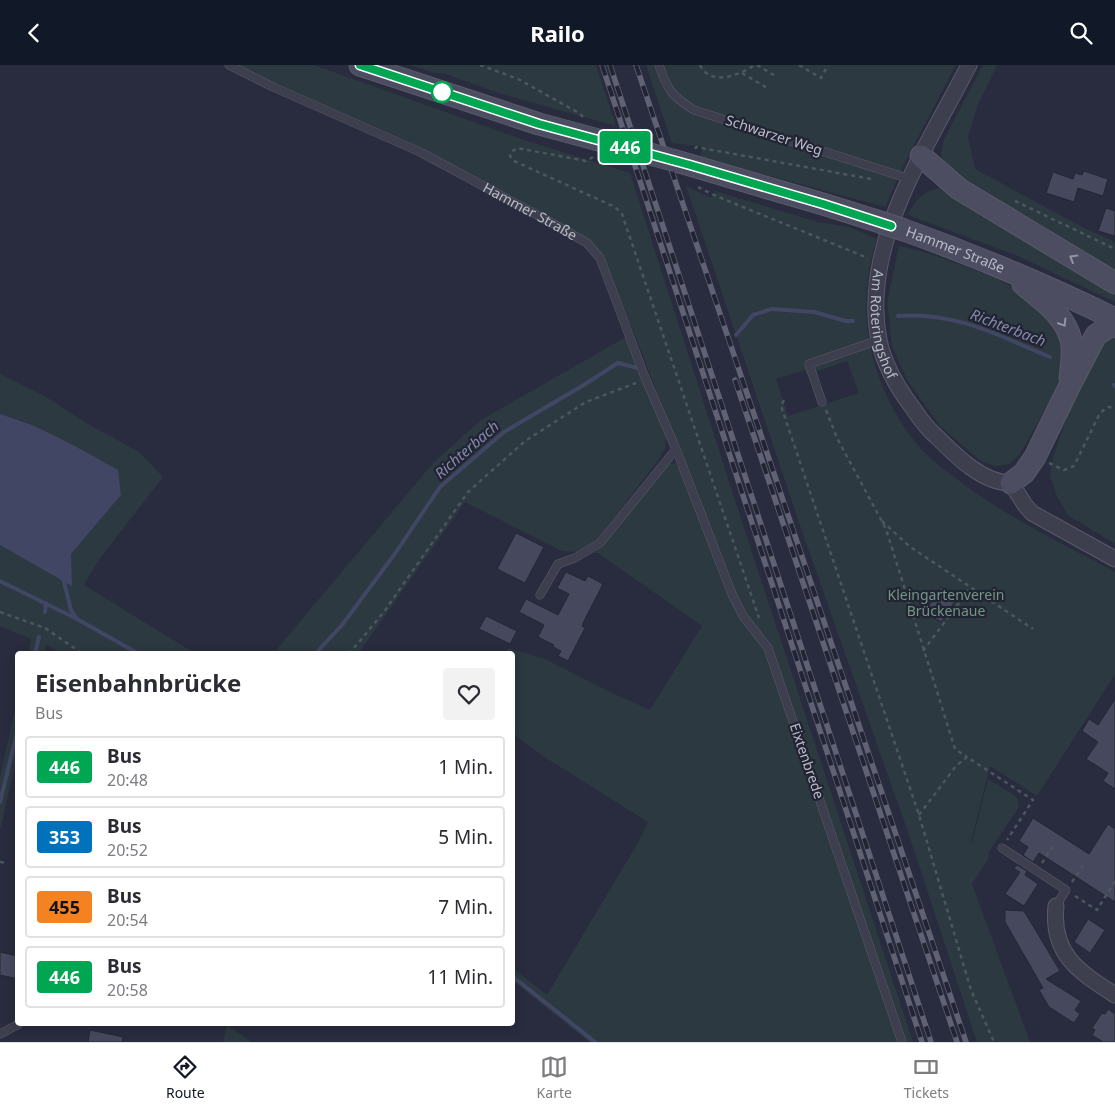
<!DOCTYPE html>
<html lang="de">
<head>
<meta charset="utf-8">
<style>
  :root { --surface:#fff; --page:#f2f2f3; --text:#2b2b33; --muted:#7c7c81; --line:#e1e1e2; --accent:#111827 }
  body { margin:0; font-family:"Noto Sans",sans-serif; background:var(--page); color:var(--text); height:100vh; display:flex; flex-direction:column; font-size:19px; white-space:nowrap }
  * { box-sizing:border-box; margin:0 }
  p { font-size:16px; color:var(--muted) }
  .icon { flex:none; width:28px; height:28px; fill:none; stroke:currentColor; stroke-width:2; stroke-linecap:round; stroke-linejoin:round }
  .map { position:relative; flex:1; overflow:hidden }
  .sheet { position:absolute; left:15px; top:586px; width:500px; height:375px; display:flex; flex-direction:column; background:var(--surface); border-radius:5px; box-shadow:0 2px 12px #0003 }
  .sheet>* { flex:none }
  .badge { padding:0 10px; border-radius:4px; font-size:18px; line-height:32px }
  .map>.badge { position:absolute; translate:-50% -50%; box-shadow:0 0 0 2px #fff }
  .round { display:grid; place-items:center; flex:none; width:52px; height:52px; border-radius:5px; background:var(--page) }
  .head { display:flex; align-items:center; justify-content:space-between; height:85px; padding:0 20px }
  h1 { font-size:24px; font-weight:700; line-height:38px }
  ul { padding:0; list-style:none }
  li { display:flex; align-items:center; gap:15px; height:62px; margin:0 10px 8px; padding:0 10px; border:2px solid var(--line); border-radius:5px }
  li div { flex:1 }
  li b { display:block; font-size:19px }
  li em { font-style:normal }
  li .badge { min-width:55px; font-weight:700; text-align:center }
  header { display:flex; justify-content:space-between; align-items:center; height:65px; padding:0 20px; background:var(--accent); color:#fff; font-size:22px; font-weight:700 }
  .dock { display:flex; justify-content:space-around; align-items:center; height:70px; border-top:1px solid var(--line); background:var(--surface); font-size:14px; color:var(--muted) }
  .dock a { display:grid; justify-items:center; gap:2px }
  .dock .current { color:var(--accent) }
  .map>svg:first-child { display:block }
  .green { fill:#2c3940; fill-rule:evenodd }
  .water { fill:#414665 }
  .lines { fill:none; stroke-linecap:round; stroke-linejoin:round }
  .stream { stroke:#414665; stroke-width:4 }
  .building { fill:#46495d; stroke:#242635 }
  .service-casing { stroke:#585a69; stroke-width:9 }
  .minor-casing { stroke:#585a69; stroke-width:17 }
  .secondary-casing { stroke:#585a69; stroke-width:23 }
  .path { stroke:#4b565e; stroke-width:2.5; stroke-dasharray:4 4; stroke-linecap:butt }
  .service { stroke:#3d3f4e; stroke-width:8 }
  .minor { stroke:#3d3f4e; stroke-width:15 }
  .secondary { stroke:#4c4d61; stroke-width:21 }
  .rail-casing { stroke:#606274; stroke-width:5.5 }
  .rail { stroke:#222433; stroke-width:4; stroke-dasharray:11; stroke-linecap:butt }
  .secondary-bridge-casing { stroke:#585a69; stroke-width:23; stroke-linecap:butt }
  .secondary-bridge { stroke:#4c4d61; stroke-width:21 }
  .oneway { stroke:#9394a5 }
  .line-casing { stroke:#fff; stroke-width:11 }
  .line { stroke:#00a651; stroke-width:8 }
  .stop-dot { fill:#fff; stroke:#00a651; stroke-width:2.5 }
  .labels { text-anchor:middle; stroke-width:4.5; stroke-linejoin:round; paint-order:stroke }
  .street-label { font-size:14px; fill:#b9bbc9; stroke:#222433 }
  .park-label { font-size:14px; fill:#749686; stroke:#222433 }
  .water-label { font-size:15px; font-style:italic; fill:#858aac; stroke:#222433 }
</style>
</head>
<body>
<header><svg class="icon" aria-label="back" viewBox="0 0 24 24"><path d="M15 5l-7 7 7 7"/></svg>Railo<svg class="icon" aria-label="search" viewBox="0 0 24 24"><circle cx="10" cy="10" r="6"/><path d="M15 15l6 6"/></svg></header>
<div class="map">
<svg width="1115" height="977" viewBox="0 0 1115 977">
  <rect width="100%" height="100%" fill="#292c3e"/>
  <path class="green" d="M238 0H314L521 74 630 108 746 469 913 977H906L770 581 746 550 735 528 634 268 602 191 589 175 423 85 276 19Z
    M410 0H596L616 61 498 28 446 9 432 7Z
    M646 0H956L904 99 885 142 700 92 703 82 672 78Z
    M983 0H997L977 42 968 72 975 104 1084 163 1115 177V205L974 125 944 100 941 89 944 74Z
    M686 121 711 133 715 126 818 157 849 162 877 174C864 211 863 251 872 289 880 320 893 349 913 374 923 388 938 400 952 410 1001 450 1060 477 1115 507V609L1037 731 990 701 971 777 972 778 988 714 1017 732 1019 742 988 788 990 791 972 819 1030 977H977L909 770 802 466ZM847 296 859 328 788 351 776 314 805 305 807 310Z
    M943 122 1115 224V237L1018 191 908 150C916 133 924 126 943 122Z
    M899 181 925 187 991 211 1017 224 1047 250 1065 282 1062 306 1051 334 1020 389 1009 399 995 401 982 397 940 361 907 315 892 281 887 237Z
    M626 272 666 372 665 383 659 394 596 476 578 487 562 486 465 437 358 589H273L433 398 481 355Z
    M1115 272V479L1068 450 1057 431 1050 411 1053 392 1071 341 1101 279 1108 273Z
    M0 309 46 332 88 359 139 387 163 412 98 496 84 520 196 589H64L46 580 44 589H28L31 574 0 561V480L12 485 71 489 121 430 23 356 0 349Z
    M675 398 681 406 740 552 766 585 899 977H589L513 916V903L547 930 639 776 648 757 546 693 513 669 512 589H505L508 583 545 594 610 627 650 645 702 561 598 488H594L668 399Z
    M17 635V692L0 765V712Z
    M227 960 252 977H223Z"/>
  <path class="water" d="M0 349C42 361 80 384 118 405L121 430 71 489 72 521 0 480Z"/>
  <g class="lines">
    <path class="stream" d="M898 251C954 246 1000 271 1050 292
      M736 270 753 250 772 244 814 247 846 256H853
      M1114 320 1115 321
      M63 513 71 545 77 554 139 589
      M0 516 77 554
      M45 547 46 538
      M35 589 39 572
      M315 589 342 560 394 490 440 422 504 367 582 321 618 298 638 303
      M0 737 18 664
      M512 911 595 977"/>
  </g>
  <path class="building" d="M1084 106 1108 114 1103 131 1078 123 1074 137 1046 128 1053 107 1073 114 1075 108 1082 110Z
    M1106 143 1115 146V171L1098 166Z
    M516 468 544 482 525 518 497 504Z
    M566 507 585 516 588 511 603 519 585 554 582 561 585 563 568 596 558 591 561 586 553 582 554 580 538 572 544 560 519 547 526 534 558 550 569 529 557 523Z
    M941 522 957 533 941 557 925 547Z
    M486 551 517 566 510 579 479 564Z
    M1115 634V724L1103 716 1108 708 1086 694 1098 677 1082 666 1089 654 1098 660Z
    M1033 753 1089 789 1108 759 1115 764V837L1039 788 1033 797 1023 790 1028 782 1019 776Z
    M1017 800 1027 806 1025 810 1038 819 1024 841 1005 829 1020 807 1014 804Z
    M1005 845 1024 846 1060 906 1046 914 1081 936 1075 945 1080 949 1074 958 1049 942 1039 925 1043 923 1005 857Z
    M1088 854 1105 865 1090 888 1074 877Z
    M0 887 18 891V914L0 910Z
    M1108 944 1115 949V977H1103L1092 970 1095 965 1092 963 1102 948 1105 949Z
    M90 965 123 972 122 977H88Z"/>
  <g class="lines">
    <g class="service-casing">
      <g id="service">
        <path id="s1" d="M229 0 273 22 420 87 554 159 587 178 600 193 644 310 676 384 732 529 743 551 768 583 902 977"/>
        <path d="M659 0C667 25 672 31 694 45L910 114"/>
        <path d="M822 337 809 299 879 275"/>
        <path d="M540 530 558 499 575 493 600 478 676 384"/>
        <path d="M1002 783 1066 825 1056 841"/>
        <path d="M0 969 19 959"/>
      </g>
    </g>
    <g class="minor-casing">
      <g id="minor">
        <path id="s2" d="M969 0C928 81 860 179 879 275 884 300 897 322 912 342 919 352 926 363 936 371 955 390 982 418 1011 418L1025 440 1032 448 1115 494"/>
        <path d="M1056 841C1051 889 1078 906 1115 930"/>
      </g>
    </g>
    <g class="secondary-casing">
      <g id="secondary">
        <path d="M360 0 539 59 617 80"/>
        <path d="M921 91 959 124 1115 218"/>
        <path d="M676 96 823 139 880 157"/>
        <path id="s3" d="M904 165C976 191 1046 220 1115 254"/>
        <path d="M1023 219C1042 235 1065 250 1071 275 1074 285 1071 304 1070 314"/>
        <path d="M1011 418 1024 408 1035 392 1070 320 1096 270 1109 262 1115 261"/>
      </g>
    </g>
    <path class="path" d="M480 0 518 14 579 48 583 52
      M700 0C711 22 739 10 755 0
      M757 0 777 12
      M799 0 821 13 828 0
      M742 8 767 23
      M695 84 696 82 871 114
      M593 92 586 96 517 83 511 87 510 91 514 96 615 142 622 149 759 553
      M698 122 716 131 868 193
      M1015 136 1115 184
      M784 335 781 341 919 750 971 925 994 977
      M826 345 837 373 886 464 955 684 967 692
      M1049 398 1064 405 1074 401 1100 348 1108 342 1115 343
      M882 456 909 481 1033 564
      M0 547 45 563 83 589
      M923 586 971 522
      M349 589 383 548 468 427 525 376 586 337 636 318
      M919 750 956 701 967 692 1033 735 1007 775
      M0 797 8 798
      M1042 798 1055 778
      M1072 817 1085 797
      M1075 831 1097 845 1115 816"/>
    <use href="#service" class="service"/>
    <use href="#minor" class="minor"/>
    <use href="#secondary" class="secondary"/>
    <g class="rail-casing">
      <path id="rail" d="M602 0 922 977
        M610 0 931 977
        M636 0 966 977
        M735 315 957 977"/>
    </g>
    <use href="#rail" class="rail"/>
    <g class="secondary-bridge-casing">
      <path id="secondary-bridge" d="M617 80 676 96
        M880 157 904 165"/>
    </g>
    <use href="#secondary-bridge" class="secondary-bridge"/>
  </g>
  <defs><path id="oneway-chevron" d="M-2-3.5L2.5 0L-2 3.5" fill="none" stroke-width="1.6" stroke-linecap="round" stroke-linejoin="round" transform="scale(1.25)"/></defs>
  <g class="oneway">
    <use href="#oneway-chevron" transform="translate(1073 193) rotate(-149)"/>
    <use href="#oneway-chevron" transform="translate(1063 258) rotate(58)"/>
  </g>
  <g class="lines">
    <g class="line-casing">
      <path id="line" d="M360 0 539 59 690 100 823 139 891 161"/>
    </g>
    <use href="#line" class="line"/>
  </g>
  <circle class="stop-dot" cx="442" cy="27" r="10"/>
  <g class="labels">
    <g class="street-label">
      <text transform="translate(774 70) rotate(18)" y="5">Schwarzer Weg</text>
      <text dy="5" stroke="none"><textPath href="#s1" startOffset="335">Hammer Straße</textPath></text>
      <text dy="5" stroke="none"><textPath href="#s3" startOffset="55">Hammer Straße</textPath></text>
      <text dy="5" stroke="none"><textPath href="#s2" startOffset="280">Am Röteringshof</textPath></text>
      <text transform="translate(807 696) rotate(71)" y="5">Eixtenbrede</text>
    </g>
    <g class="park-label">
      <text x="946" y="535">Kleingartenverein<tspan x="946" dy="16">Brückenaue</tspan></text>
    </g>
    <g class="water-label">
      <text transform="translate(1008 263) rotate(21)" y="5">Richterbach</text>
      <text transform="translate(467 385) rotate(-41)" y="5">Richterbach</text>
    </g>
  </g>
</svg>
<b class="badge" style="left:625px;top:82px;background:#00a651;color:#fff">446</b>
<section class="sheet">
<div class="head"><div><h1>Eisenbahnbrücke</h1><p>Bus</p></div><a class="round"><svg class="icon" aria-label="heart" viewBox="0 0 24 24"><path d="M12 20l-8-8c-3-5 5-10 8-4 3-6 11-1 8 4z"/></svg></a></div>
<ul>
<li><span class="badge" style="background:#00a651;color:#fff">446</span><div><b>Bus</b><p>20:48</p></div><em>1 Min.</em></li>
<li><span class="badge" style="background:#0072bc;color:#fff">353</span><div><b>Bus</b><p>20:52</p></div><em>5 Min.</em></li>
<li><span class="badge" style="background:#f58220;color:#111">455</span><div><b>Bus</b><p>20:54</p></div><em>7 Min.</em></li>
<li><span class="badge" style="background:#00a651;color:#fff">446</span><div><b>Bus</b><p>20:58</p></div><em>11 Min.</em></li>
</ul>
</section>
</div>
<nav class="dock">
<a class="current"><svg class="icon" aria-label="directions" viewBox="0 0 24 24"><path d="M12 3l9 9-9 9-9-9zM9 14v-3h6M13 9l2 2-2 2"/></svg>Route</a>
<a><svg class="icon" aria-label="map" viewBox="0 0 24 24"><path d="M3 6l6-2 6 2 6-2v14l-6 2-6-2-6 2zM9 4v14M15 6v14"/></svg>Karte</a>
<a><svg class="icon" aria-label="tickets" viewBox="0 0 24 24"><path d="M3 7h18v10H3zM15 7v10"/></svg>Tickets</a>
</nav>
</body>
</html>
